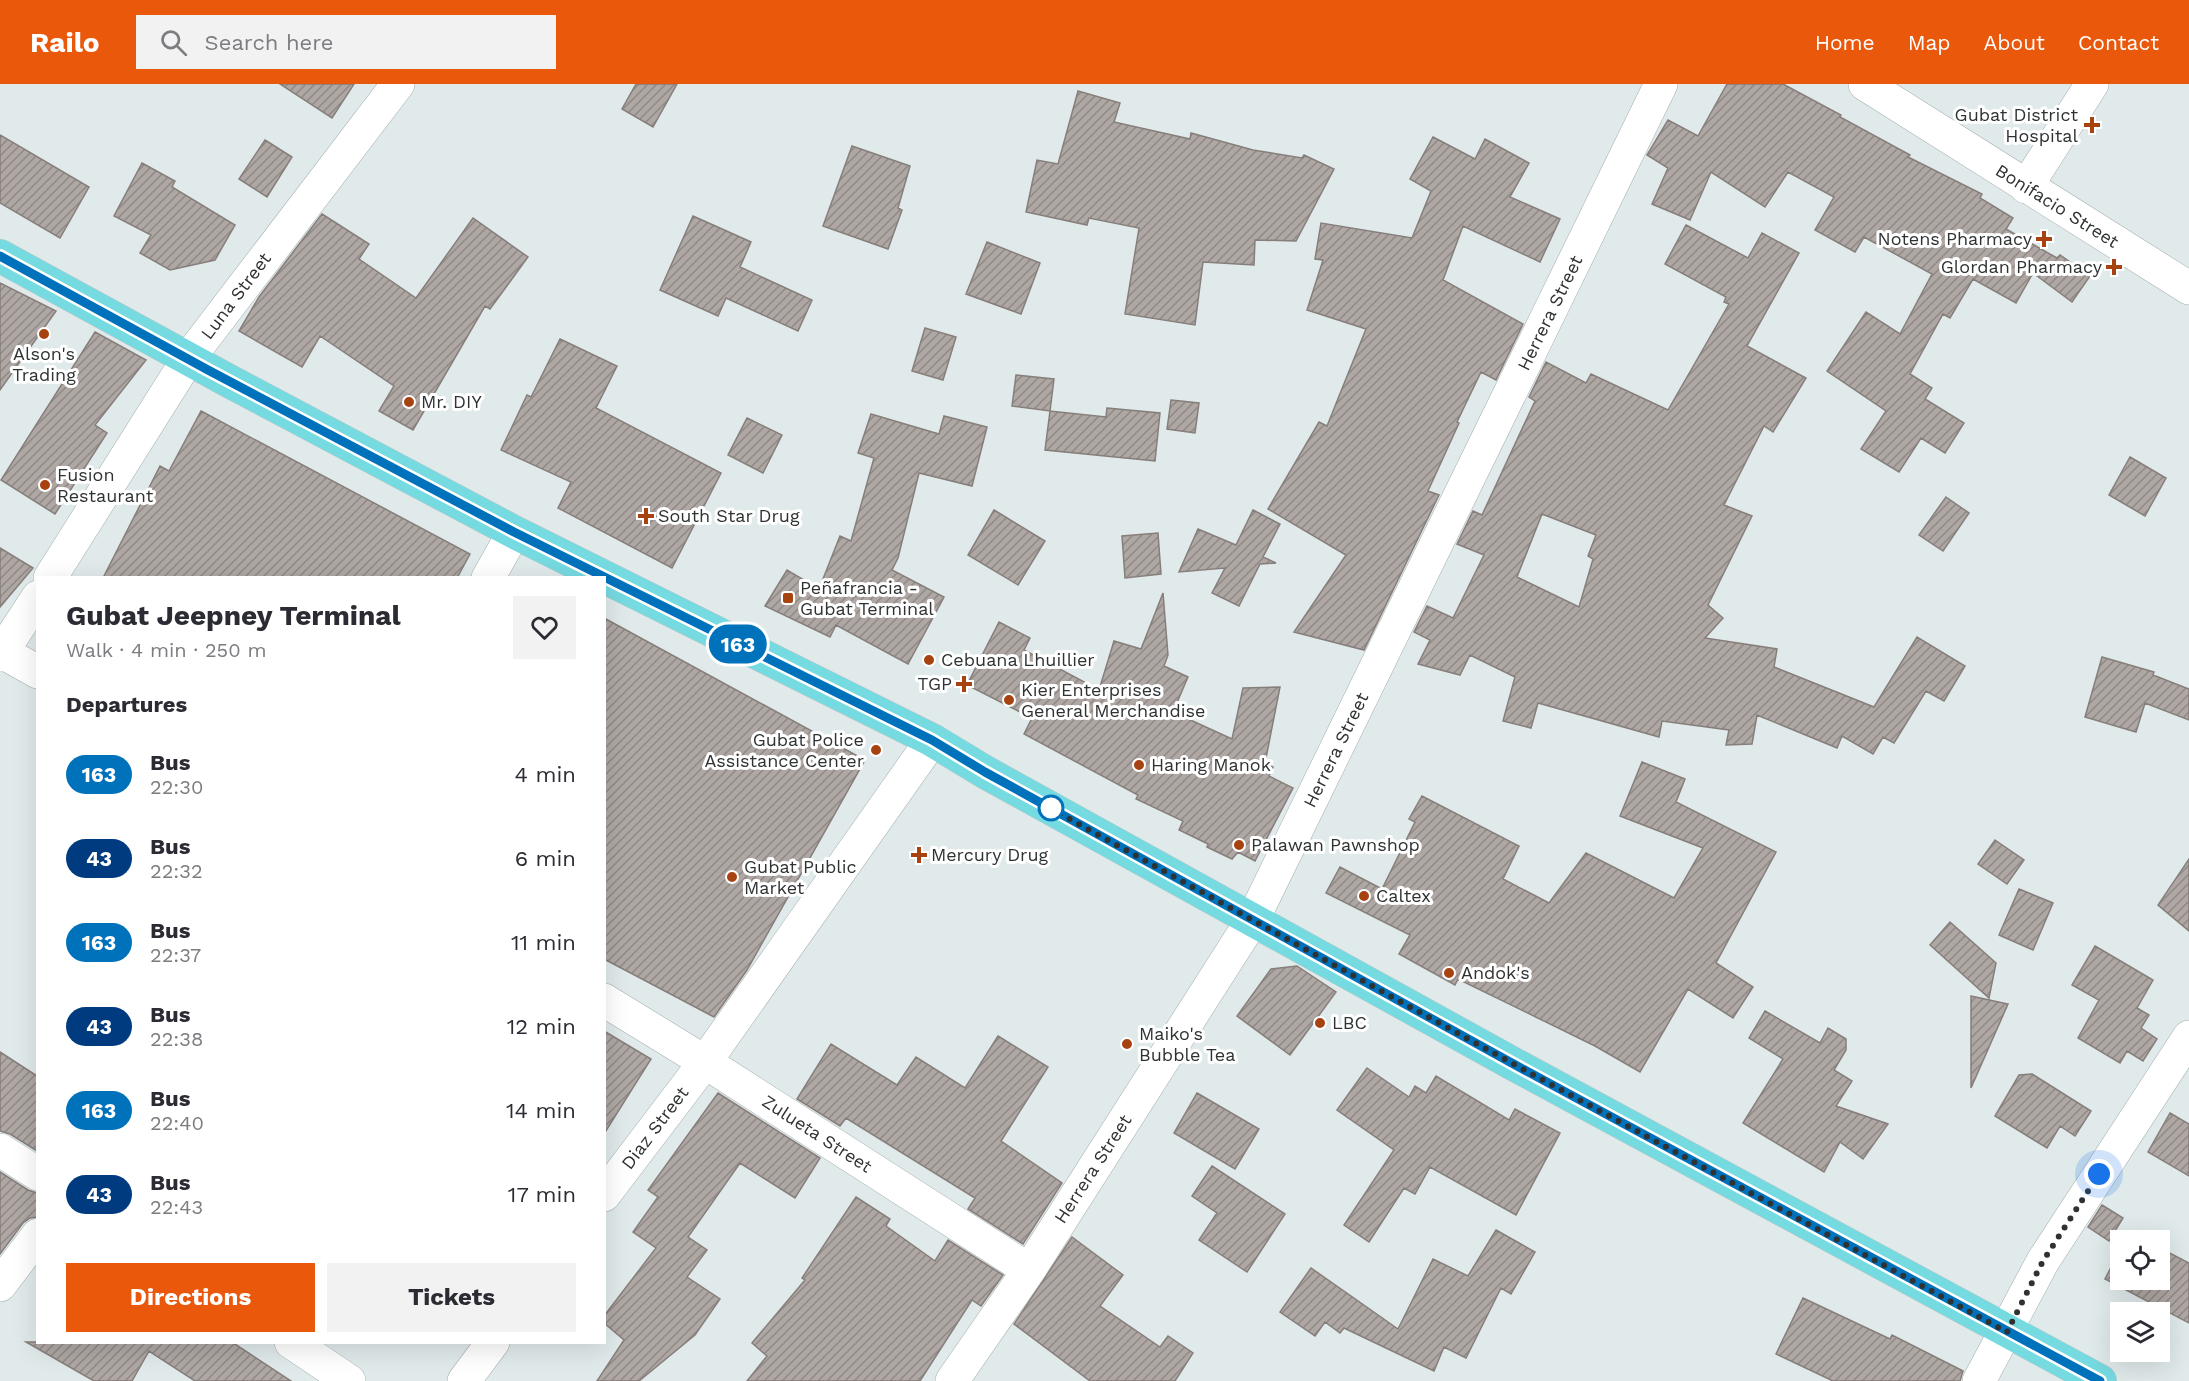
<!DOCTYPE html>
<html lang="en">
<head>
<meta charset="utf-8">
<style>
  :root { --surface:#fff; --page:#f2f2f3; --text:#2b2b33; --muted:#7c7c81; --accent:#ea580c }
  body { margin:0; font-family:"Work Sans",sans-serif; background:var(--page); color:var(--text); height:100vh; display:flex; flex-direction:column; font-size:22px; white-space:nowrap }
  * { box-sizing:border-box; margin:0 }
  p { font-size:20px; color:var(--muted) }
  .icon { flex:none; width:33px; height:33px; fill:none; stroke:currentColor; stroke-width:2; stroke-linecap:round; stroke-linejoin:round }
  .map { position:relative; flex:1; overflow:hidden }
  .details { position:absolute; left:36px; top:492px; width:570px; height:768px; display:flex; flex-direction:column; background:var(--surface); border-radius:0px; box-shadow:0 6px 24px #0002 }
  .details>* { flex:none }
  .badge { padding:0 12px; border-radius:20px; font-size:21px; line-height:39px }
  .controls { position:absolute; left:2110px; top:1146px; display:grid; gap:12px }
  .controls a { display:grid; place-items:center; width:60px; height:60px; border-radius:0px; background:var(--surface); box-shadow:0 6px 24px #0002; font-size:30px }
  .you { position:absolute; width:30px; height:30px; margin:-15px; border:4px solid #fff; border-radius:50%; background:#1a73e8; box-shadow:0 0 0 9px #1a73e833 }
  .map>.badge { position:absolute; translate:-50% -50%; box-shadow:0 0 0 3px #fff }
  h2 { padding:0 30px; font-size:22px; line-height:54px }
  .round { display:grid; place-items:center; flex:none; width:63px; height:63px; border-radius:0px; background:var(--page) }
  .headline { display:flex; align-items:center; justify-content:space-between; height:102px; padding:0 30px }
  h1 { font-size:28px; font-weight:700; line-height:45px }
  .button { display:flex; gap:12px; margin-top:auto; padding:12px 30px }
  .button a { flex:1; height:69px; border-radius:0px; background:var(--accent); color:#fff; font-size:24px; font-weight:700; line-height:69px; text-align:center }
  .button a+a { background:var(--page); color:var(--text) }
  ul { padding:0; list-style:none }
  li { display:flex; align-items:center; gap:18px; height:84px; padding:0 30px }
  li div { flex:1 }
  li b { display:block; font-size:22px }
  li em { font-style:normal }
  li .badge { min-width:66px; font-weight:700; text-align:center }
  header { display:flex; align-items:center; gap:36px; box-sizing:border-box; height:84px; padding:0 30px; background:var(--accent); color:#fff }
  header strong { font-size:28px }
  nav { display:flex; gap:33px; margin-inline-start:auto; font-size:21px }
  .search { width:420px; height:54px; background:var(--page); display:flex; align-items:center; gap:15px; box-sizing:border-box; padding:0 21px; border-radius:0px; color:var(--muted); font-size:22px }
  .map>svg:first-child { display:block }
  .building { fill:url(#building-hatch); stroke:#867e7b; stroke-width:1.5; fill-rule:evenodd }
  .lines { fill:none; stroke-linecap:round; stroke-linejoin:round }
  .minor-casing { stroke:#a5aeae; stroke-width:34 }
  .major-casing { stroke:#c5c6c6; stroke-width:34 }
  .minor { stroke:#fff; stroke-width:33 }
  .major { stroke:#76dae1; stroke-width:33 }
  .line-casing { stroke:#fff; stroke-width:14 }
  .line { stroke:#0072bc; stroke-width:9 }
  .walk { stroke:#2f3233; stroke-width:6; stroke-dasharray:0 10.8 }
  .poi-dot { fill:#a74211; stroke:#fff; stroke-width:2 }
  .stop-dot { fill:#fff; stroke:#0072bc; stroke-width:3 }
  .labels { text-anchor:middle; stroke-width:6; stroke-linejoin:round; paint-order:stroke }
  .poi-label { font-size:18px; fill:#2f3233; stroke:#fff; text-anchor:start }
  .street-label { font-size:18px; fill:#2f3233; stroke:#fff }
</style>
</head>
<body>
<header>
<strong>Railo</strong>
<div class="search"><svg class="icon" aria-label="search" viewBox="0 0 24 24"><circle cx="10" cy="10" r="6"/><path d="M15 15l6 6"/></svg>Search here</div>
<nav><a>Home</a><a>Map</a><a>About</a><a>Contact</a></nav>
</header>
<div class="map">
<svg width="2189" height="1297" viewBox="0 0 2189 1297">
  <defs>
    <pattern id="building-hatch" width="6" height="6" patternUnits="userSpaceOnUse" patternTransform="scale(1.5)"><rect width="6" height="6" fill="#afa7a4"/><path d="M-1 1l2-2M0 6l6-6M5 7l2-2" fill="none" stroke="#8f8986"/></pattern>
  </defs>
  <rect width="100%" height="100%" fill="#e0eaea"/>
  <path class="building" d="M280 0H354L332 34Z
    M636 0H677L653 43 622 25Z
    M1727 0H1783L1841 31 1840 33 1910 71 1908 73 1982 110 1980 114 2013 134 2006 145 2057 174 2060 171 2090 192 2072 218 2033 189 2016 219 1973 195 1950 234 1943 230 1910 290 1932 304 1925 315 1964 339 1945 369 1921 354 1899 388 1861 365 1886 327 1827 287 1866 228 1900 250 1932 190 1864 153 1855 168 1815 146 1834 113 1788 88 1765 123 1711 88 1690 136 1652 120 1668 84 1647 71 1668 36 1698 52Z
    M1078 7 1120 19 1114 38 1190 55 1191 49 1253 66 1302 74 1304 71 1334 85 1296 157 1255 156 1254 181 1203 178 1195 241 1125 230 1139 144 1089 134 1087 141 1026 128 1037 76 1058 80Z
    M0 51 89 103 60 154 0 119Z
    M1433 53 1475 75 1485 55 1529 79 1510 113 1560 135 1540 178 1463 142 1443 196 1523 240 1496 296 1481 288 1457 338 1459 339 1428 407 1439 411 1364 566 1294 548 1346 471 1268 425 1319 338 1327 342 1366 245 1307 226 1323 176 1315 175 1321 139 1412 154 1431 107 1410 95Z
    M265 56 292 73 267 113 239 95Z
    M852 62 910 82 898 124 902 126 888 165 823 142Z
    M142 79 175 97 172 103 235 141 215 176 170 186 140 169 151 151 114 132Z
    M322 130 369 160 359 175 416 214 473 134 528 173 490 225 485 222 413 346 379 327 394 302 320 252 302 283 239 247 259 213Z
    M693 132 751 158 740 183 812 216 798 247 726 214 718 232 660 206Z
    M1686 141 1748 174 1762 149 1799 169 1747 262 1806 294 1773 348 1764 342 1724 421 1752 432 1708 521 1723 534 1705 554 1777 565 1774 583 1874 623 1917 553 1965 582 1944 617 1926 607 1894 659 1883 653 1873 670 1842 652 1837 664 1757 631 1752 660 1726 661 1729 646 1662 637 1659 653 1538 619 1531 644 1503 637 1515 593 1470 571 1460 591 1418 580 1430 556 1414 548 1427 522 1453 534 1484 471 1457 460 1473 427 1482 431 1535 317 1529 313 1546 278 1586 299 1591 290 1668 326 1729 220 1724 218 1726 213 1665 180ZM1542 430 1596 451 1588 472 1593 475 1579 523 1517 493Z
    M987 158 1040 179 1021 230 966 210Z
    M0 199 56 227 0 306Z
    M925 244 956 253 943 296 912 287Z
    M95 248 146 276 95 341 107 349 55 430 1 396Z
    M560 255 617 282 596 324 721 389 672 484 558 424 571 398 501 366 527 311 531 313Z
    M1016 291 1054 295 1050 327 1012 322Z
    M1171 316 1199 319 1195 349 1167 345Z
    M1107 324 1160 329 1155 377 1045 366 1050 327 1106 333Z
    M201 327 470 470 457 494H103L160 382 169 387Z
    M871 330 939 350 944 332 987 343 972 402 919 389 898 474 892 486 944 513 908 580 836 541 830 553 765 522 787 486 819 505 840 452 851 457 874 374 858 369Z
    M747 334 782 351 763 389 728 371Z
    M2130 373 2166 394 2145 432 2109 411Z
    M1946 413 1969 429 1943 467 1919 451Z
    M994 426 1045 457 1018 501 968 471Z
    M1253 426 1280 440 1263 473 1276 479 1260 480 1239 522 1212 509 1225 484 1179 488 1198 445 1236 461Z
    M1158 449 1161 490 1125 494 1122 452Z
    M0 464 33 484 0 523Z
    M1163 509 1168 571 1164 582 1188 593 1173 628 1232 655 1243 604 1280 603 1265 679 1273 683 1269 692 1293 704 1255 777 1238 768 1232 775 1207 763 1208 760 1179 746 1183 737 1136 715 1138 711 1024 650 1032 634 967 601 999 538 1030 554 1024 566 1099 606 1114 557 1141 565Z
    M604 534 865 676 747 886 714 933 604 875Z
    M2102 573 2154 588 2153 591 2189 605V636L2145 619 2136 648 2085 633Z
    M1642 678 1685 695 1676 718 1776 768 1716 879 1753 903 1733 934 1688 905 1640 988 1595 962 1458 895 1455 901 1399 870 1410 851 1326 809 1340 783 1382 805 1415 738 1409 735 1422 712 1519 762 1503 795 1549 819 1586 769 1674 814 1703 764 1620 732Z
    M1995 756 2024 776 2007 800 1978 780Z
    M2189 775V847L2158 821Z
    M2019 805 2053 819 2033 866 1999 851Z
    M1950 838 1996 879 1989 914 1930 861Z
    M2095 862 2153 896 2137 924 2149 931 2141 944 2157 955 2143 977 2127 967 2120 979 2078 954 2099 916 2072 901Z
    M1297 882 1336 908 1290 971 1237 932 1271 885Z
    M1971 912 2008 920 1971 1004Z
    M1765 927 1820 959 1828 944 1846 955V966L1834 986 1852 997 1836 1022 1888 1040 1863 1075 1840 1058 1824 1088 1743 1039 1783 975 1749 954Z
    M604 947 651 975 604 1050Z
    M998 952 1048 983 1001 1057 1062 1099 1023 1160 968 1125 975 1114 846 1034 840 1042 797 1015 831 960 897 1001 916 973 965 1004Z
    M0 968 37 992V1067L10 1050 0 1047Z
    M1367 984 1409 1013 1415 1002 1426 1009 1436 992 1509 1036 1515 1025 1560 1049 1516 1131 1430 1083 1415 1110 1404 1104 1369 1158 1344 1141 1394 1066 1337 1026Z
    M2032 990 2091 1027 2075 1052 2060 1042 2047 1064 1995 1032 2019 991Z
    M718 1009 820 1074 795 1114 740 1079 688 1153 707 1166 687 1193 720 1215 695 1251 639 1297H597L624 1256 604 1239V1232L656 1164 633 1148 658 1113 648 1106Z
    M1197 1009 1259 1045 1235 1085 1174 1049Z
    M2170 1029 2189 1040V1092L2148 1068Z
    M1212 1082 1285 1130 1247 1188 1199 1156 1217 1129 1192 1112Z
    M0 1088 28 1106 37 1109 38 1118V1133L30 1134 23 1139 0 1170Z
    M856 1113 890 1135 886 1142 935 1177 948 1156 1003 1191 981 1222 972 1216 920 1297H747L767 1272 752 1259 805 1196 802 1194Z
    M2102 1121 2123 1134 2109 1157 2088 1143Z
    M1496 1146 1535 1168 1511 1210 1501 1204 1466 1274 1444 1263 1434 1287 1344 1244 1340 1249 1325 1238 1315 1252 1280 1228 1311 1184 1398 1245 1433 1175 1468 1192Z
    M1072 1153 1123 1191 1100 1222 1160 1263 1168 1252 1193 1269 1175 1297H1090L1014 1240Z
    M2121 1164V1196H2160V1164L2189 1179V1239L2105 1195Z
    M1803 1214 1890 1255 1892 1251 1963 1287 1960 1297H1833L1776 1270Z
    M26 1258H232L291 1297H195L149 1267 132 1297H94Z"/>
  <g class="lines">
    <g class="minor-casing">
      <path id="minor" d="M1865 0 2189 204
        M2026 103 2092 0
        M50 494 188 275 398 0
        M488 494 514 448
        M0 567 38 588
        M0 571 38 513
        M604 916 705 978 1029 1186
        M0 1066 38 1090
        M604 1111 705 978 932 656
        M0 1201 38 1151
        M291 1258 349 1297
        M464 1297 493 1258
        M952 1297 1029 1186 1253 835 1661 0
        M1979 1297 2043 1177 2189 953"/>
    </g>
    <g class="major-casing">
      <path id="major" d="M0 172 229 297 514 448 932 656 985 688 1519 983 2100 1297"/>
    </g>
    <use href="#minor" class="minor"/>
    <use href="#major" class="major"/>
  </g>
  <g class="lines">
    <g class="line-casing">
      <path id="line" d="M0 172 208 286 514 448 932 656 985 688 1519 983 2100 1297"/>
    </g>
    <use href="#line" class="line"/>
    <path class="walk" d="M1051 724 1046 722 1519 983 2007 1248 2043 1177 2099 1090"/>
  </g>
  <g class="poi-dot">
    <path d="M2089 32h6v6h6v6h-6v6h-6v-6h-6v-6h6z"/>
    <path d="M2041 146h6v6h6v6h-6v6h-6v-6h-6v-6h6z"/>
    <path d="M2111 174h6v6h6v6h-6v6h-6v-6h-6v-6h6z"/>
    <circle cx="44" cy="250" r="6"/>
    <circle cx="409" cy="318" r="6"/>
    <circle cx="45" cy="401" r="6"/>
    <path d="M643 423h6v6h6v6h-6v6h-6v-6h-6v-6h6z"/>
    <rect x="782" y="508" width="12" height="12" rx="3"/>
    <circle cx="929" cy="576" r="6"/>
    <path d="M961 591h6v6h6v6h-6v6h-6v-6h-6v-6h6z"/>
    <circle cx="1009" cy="616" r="6"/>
    <circle cx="876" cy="666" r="6"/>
    <circle cx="1139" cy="681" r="6"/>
    <circle cx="1239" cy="761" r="6"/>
    <path d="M916 762h6v6h6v6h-6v6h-6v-6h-6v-6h6z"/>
    <circle cx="732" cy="793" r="6"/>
    <circle cx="1364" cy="812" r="6"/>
    <circle cx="1449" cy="889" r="6"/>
    <circle cx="1320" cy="939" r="6"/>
    <circle cx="1127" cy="960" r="6"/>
  </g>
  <circle class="stop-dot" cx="1051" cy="724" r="12"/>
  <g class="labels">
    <g class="poi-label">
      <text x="2078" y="37" text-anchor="end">Gubat District<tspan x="2078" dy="21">Hospital</tspan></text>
      <text x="2032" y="161" text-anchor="end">Notens Pharmacy</text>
      <text x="2102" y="189" text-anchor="end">Glordan Pharmacy</text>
      <text x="44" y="276" text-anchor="middle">Alson's<tspan x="44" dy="21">Trading</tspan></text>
      <text x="421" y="324">Mr. DIY</text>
      <text x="57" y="397">Fusion<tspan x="57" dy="21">Restaurant</tspan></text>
      <text x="658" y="438">South Star Drug</text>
      <text x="800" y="510">Peñafrancia -<tspan x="800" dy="21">Gubat Terminal</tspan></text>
      <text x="941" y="582">Cebuana Lhuillier</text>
      <text x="952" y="606" text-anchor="end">TGP</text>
      <text x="1021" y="612">Kier Enterprises<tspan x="1021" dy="21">General Merchandise</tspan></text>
      <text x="864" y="662" text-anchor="end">Gubat Police<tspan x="864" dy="21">Assistance Center</tspan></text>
      <text x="1151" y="687">Haring Manok</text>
      <text x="1251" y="767">Palawan Pawnshop</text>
      <text x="931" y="777">Mercury Drug</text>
      <text x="744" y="789">Gubat Public<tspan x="744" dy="21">Market</tspan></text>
      <text x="1376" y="818">Caltex</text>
      <text x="1461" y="895">Andok's</text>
      <text x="1332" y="945">LBC</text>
      <text x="1139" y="956">Maiko's<tspan x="1139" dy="21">Bubble Tea</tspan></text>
    </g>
    <g class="street-label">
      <text transform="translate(2057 122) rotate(32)" y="6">Bonifacio Street</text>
      <text transform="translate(236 212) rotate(-53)" y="6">Luna Street</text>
      <text transform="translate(1550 229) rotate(-64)" y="6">Herrera Street</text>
      <text transform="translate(1336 666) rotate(-64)" y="6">Herrera Street</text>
      <text transform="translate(655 1044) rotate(-53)" y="6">Diaz Street</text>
      <text transform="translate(817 1050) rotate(33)" y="6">Zulueta Street</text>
      <text transform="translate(1093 1085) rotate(-57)" y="6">Herrera Street</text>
    </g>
  </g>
</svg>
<div class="controls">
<a><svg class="icon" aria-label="locate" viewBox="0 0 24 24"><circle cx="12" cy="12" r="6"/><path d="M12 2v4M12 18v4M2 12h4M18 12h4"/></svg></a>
<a><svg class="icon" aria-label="layers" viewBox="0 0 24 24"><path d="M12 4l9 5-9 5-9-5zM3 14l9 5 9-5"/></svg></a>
</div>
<div class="you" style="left:2099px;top:1090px"></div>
<b class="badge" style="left:738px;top:560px;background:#0072bc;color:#fff">163</b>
<section class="details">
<div class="headline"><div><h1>Gubat Jeepney Terminal</h1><p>Walk · 4 min · 250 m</p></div><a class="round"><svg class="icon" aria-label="heart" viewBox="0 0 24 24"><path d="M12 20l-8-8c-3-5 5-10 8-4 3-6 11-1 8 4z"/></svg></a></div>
<h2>Departures</h2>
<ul>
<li><span class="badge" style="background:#0072bc;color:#fff">163</span><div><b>Bus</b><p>22:30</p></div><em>4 min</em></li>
<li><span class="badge" style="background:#003b80;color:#fff">43</span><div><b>Bus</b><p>22:32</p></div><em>6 min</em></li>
<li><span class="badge" style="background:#0072bc;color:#fff">163</span><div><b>Bus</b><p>22:37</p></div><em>11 min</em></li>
<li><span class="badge" style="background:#003b80;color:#fff">43</span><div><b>Bus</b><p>22:38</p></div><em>12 min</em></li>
<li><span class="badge" style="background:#0072bc;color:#fff">163</span><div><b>Bus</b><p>22:40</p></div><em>14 min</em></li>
<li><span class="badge" style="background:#003b80;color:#fff">43</span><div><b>Bus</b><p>22:43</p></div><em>17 min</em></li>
</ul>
<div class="button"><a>Directions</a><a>Tickets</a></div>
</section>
</div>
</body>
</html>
